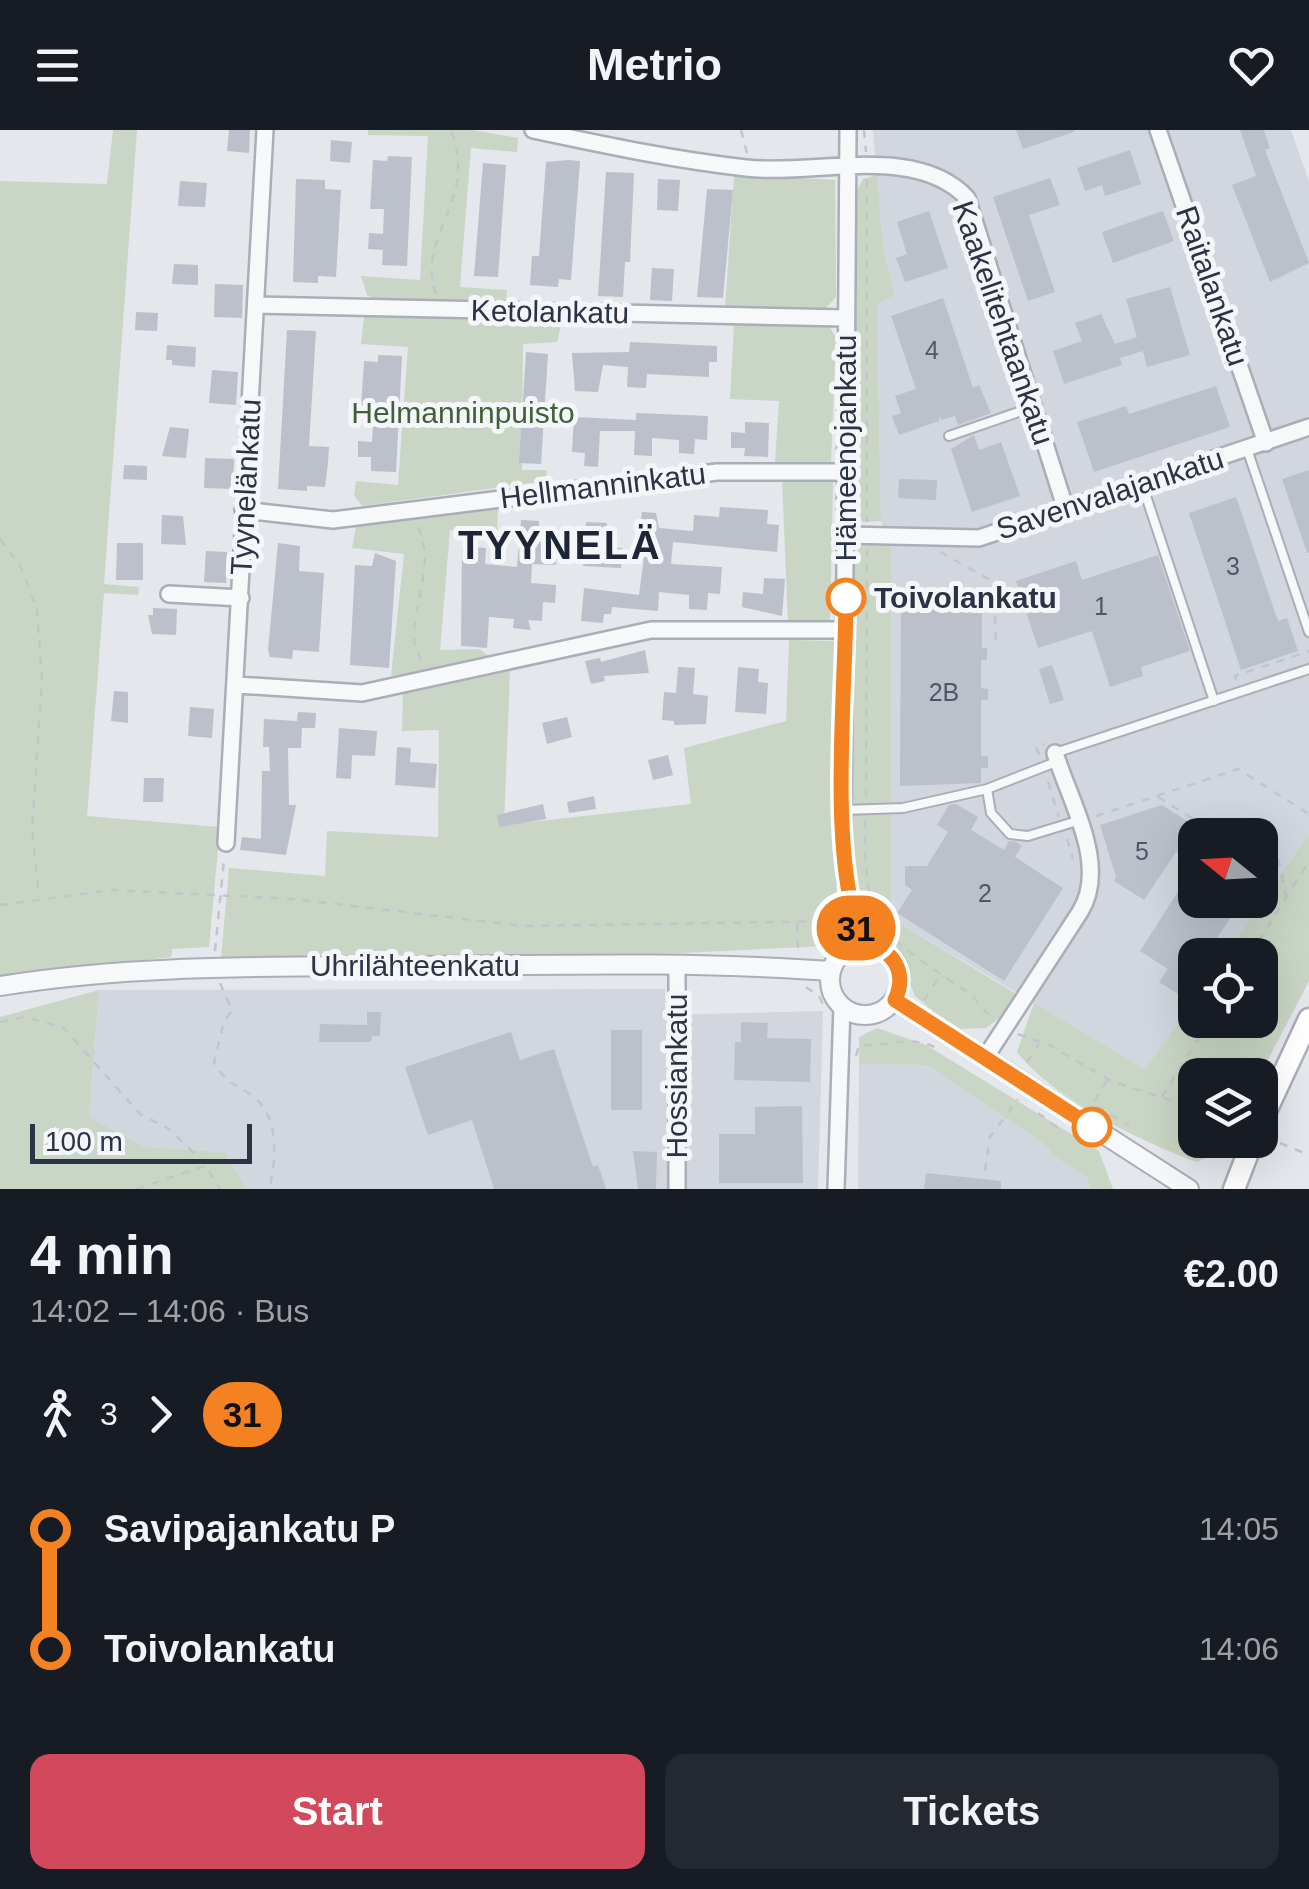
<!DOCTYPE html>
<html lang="en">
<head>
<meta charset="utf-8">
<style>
  :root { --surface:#171b24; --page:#242831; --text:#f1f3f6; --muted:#9ea1a6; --accent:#d1495b }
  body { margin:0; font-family:Helvetica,sans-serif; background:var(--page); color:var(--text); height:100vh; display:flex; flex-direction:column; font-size:38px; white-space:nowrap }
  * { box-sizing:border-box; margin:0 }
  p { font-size:32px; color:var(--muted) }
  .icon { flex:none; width:55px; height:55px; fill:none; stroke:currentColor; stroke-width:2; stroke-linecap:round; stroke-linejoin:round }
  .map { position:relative; height:1059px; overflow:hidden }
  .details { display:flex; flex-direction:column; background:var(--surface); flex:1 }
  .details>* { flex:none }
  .badge { padding:0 20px; border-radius:32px; font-size:35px; line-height:65px }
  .needle { width:65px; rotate:288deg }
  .buttons { position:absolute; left:1178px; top:688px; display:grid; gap:20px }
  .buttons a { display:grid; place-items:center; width:100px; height:100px; border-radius:20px; background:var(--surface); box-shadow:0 10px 40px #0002; font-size:50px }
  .scale { position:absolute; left:30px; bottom:25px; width:222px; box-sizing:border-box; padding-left:10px; border:5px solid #2b3445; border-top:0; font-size:28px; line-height:35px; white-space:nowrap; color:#2b3445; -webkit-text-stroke:8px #f4f6f9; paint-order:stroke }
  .map>.badge { position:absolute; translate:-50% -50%; box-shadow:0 0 0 5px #fff }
  .legs { display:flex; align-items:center; gap:15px; height:110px; padding:0 30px; font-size:32px }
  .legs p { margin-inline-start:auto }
  .overview { display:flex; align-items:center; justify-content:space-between; height:170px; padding:0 30px }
  h1 { font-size:55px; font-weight:800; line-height:75px }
  .action { display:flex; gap:20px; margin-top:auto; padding:20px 30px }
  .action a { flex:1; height:115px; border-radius:20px; background:var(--accent); color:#fff; font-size:40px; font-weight:800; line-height:115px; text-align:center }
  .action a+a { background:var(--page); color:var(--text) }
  ul { padding:0 30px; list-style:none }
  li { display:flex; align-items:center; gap:35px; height:120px; font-size:38px }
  li i { display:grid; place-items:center; width:15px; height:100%; margin:0 12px; background:currentColor }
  li i::after { content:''; width:25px; height:25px; margin:-12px; border:8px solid; border-radius:50%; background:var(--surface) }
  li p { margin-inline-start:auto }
  li:first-child i { background:linear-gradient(#0000 50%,currentColor 0) }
  li:last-child i { background:linear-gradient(currentColor 50%,#0000 0) }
  header { display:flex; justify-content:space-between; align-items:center; height:130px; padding:0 30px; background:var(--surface); font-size:45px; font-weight:800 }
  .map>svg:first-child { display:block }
  .built { fill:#d2d6de; fill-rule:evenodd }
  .green { fill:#c9d6c5 }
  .building { fill:#bbc0ca }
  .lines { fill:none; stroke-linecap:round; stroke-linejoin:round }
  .service-casing { stroke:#a9aeb7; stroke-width:12 }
  .minor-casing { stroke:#a9aeb7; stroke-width:20 }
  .tertiary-casing { stroke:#a9aeb7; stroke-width:22 }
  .secondary-casing { stroke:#a9aeb7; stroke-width:25 }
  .path { stroke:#c2c5cb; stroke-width:2.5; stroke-dasharray:8 8; stroke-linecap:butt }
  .service { stroke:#f7f8fa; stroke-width:8 }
  .minor { stroke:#f7f8fa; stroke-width:15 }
  .tertiary { stroke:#f7f8fa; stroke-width:18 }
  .secondary { stroke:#fff; stroke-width:20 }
  .line-1-casing { stroke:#fff; stroke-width:22 }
  .line-1 { stroke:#f58220; stroke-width:15 }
  .stop-1-dot { fill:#fff; stroke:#f58220; stroke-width:5 }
  .labels { text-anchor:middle; stroke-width:10; stroke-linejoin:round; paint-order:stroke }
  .number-label { font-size:25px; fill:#4f5766 }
  .street-label { font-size:30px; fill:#2b3445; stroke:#f4f6f9 }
  .park-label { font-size:30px; fill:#3f6138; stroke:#f4f6f9 }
  .stop-label { font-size:30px; font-weight:bold; fill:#2b3445; stroke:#f4f6f9; text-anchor:start }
  .district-label { font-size:40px; font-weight:bold; letter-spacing:2.5px; fill:#1d2536; stroke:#f4f6f9 }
</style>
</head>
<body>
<header><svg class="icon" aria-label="menu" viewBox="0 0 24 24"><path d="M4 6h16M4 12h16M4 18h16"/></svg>Metrio<svg class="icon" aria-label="heart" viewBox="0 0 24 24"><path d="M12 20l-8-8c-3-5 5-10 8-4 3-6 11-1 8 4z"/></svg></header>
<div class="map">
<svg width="1309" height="1059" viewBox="0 0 1309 1059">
  <rect width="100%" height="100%" fill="#e4e7ec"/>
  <path class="built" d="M873 0H1291L1309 52V704L1225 825H1195V868L1145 939 891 788V416L881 391 877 175 895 165 883 118ZM1195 705H1260V770H1195Z
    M665 859V885L823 881 818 1059H247L225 1022 146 1017 89 987 99 860Z
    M859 934 927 935 1051 1018 1050 1024 1088 1047 1091 1059H858Z"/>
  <path class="green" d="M113 0H137L104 454 139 457 138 465 104 463 87 686 220 697 209 817 172 819 171 827 0 847V51L107 54Z
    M368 0H472L518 8 517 22 471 18 460 157 507 160 506 175 375 169 367 165 361 146 420 150 428 6 368 5Z
    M734 44 835 50 836 167 823 181 725 180Z
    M877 45 883 118 895 165 877 175 881 391 863 392 855 385 854 377 857 60 863 49Z
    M364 186 562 191 557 212 523 214 522 340H547L546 351 362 376 354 365 356 351 398 355 408 217 361 214Z
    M734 194 828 195 836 207 831 333H775L779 271 730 269Z
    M782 348 833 351 830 491 788 493Z
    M498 375 497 404 450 400 440 520 479 519 491 528 391 546 404 424 352 418 356 397Z
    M861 415 891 416V788L1018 865 1005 884 986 898 958 899 934 882 915 866 900 826 872 792 851 739 852 430Z
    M789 510 834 511 837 809 825 816 641 825 221 828 229 738 325 746 327 701 438 707 439 600 402 601 403 564 510 541 504 695 691 674 684 618 786 591Z
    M1309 704V851L1260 945H1195V1010H1231L1227 1018 1197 1032C1141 1012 1054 969 1017 922L1034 873 1145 939 1195 868V890H1260V825H1225Z
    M99 860 89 987 146 1017 225 1022 247 1059H0V887Z
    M877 898 926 915 1099 1021 1113 1059H1091L1087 1047 1050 1024V1018L927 935 859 934V907Z"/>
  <path class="building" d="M229 0H250L249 23 227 21Z
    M1016 0H1074V2L1023 19Z
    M1240 0H1264L1270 18 1265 20 1309 133 1270 152 1232 55 1256 46Z
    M331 10 352 12 350 33 330 31Z
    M1130 20 1141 54 1105 66 1102 55 1085 61 1077 38Z
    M388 26 412 27 407 136 382 135 383 120 368 119 369 103 383 104 384 79H370L373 30 387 31Z
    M568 30 580 31 571 150 559 149 558 157 530 155 532 126H539L546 32Z
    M483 33 506 35 498 147 474 146Z
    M606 42 634 43 630 132H625L623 167 598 166Z
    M1050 48 1060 75 1029 85 1055 162 1028 171 993 67Z
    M296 49 325 50V59L341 60 336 147 318 146V153L293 152Z
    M658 49 680 50 678 81 657 80Z
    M180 51 207 53 205 77 178 76Z
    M707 59 733 60 723 168 697 167Z
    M929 81 948 138 905 152 896 128 907 124 897 92Z
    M1163 81 1174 111 1113 133 1102 102Z
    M174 134 198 135V155L172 154Z
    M652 138 674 139 672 171 650 170Z
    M215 154 243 155 242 188 214 187Z
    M1170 157 1190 225 1147 237 1143 221 1120 228 1122 235 1064 254 1053 221 1082 211 1075 193 1101 184 1115 214 1137 207 1126 169Z
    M943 168 973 258 979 255 991 283 958 295 955 286 941 290 939 285V291L899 305 892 286 901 283 895 266 916 259 891 186Z
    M136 182 158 183 157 201 135 200Z
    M287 200 316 201 309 316 329 317 328 333 325 357 307 356V361L278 359Z
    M630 212 717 216V232H709V247L647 244 646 258 627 257 628 237 603 235 598 262 575 261 572 223 629 222Z
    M167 215 196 217 195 237 172 235V230H166Z
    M526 222 548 224 541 334 519 333Z
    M378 225 402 226 396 342 371 341V327H358V311L372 312 374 278 361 277 364 231 378 232Z
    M212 240 238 242 236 275 209 273Z
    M1216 256 1230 297 1094 342 1077 292 1126 276 1129 284Z
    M636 283 708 286 707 310 695 309 694 324 679 323V310L652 308V326L634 325 635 301H600L598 337 584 336 585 323 572 322 574 287 636 290Z
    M745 292 769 293 768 327 744 326 745 318H731V302L745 303Z
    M170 297 189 299 186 328 162 326Z
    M974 305 979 320 1001 312 1020 366 972 382 951 319Z
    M205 328 234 329 233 359 204 358Z
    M124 335 147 336V350L123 349Z
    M1309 340V423H1307L1282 349Z
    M899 349 937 350 936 370 898 368Z
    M1236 367 1278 491 1287 488 1298 521 1241 540 1189 383Z
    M720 377 768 380 767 394 779 395 777 422 673 412 671 434 722 437 720 464 708 463 707 480 689 479V465L659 462 658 481 612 477 611 484H604L603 493 581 491 584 458 639 465 645 419 637 418 642 382 656 383 659 398 693 401 694 385 719 387Z
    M162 385 183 386 186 415 161 414Z
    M521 390 539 391 538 412 557 413 556 435 532 434 531 453 556 455 555 473 543 472 542 491 528 490 531 500 513 498 514 489 489 487 487 518 461 516 462 416 486 418 485 434 517 437Z
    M586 392 607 393 606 417 622 418 621 438 583 436Z
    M117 413H143V450H116Z
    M278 413 300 416 299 441 324 443 319 522 293 520 292 529 270 527 268 520Z
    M206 421 227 422 226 453 204 452Z
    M375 423 396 431 389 538 350 535 355 435 372 436Z
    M1158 425 1190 521 1141 537 1143 546 1110 557 1092 501 1038 518 1016 451 1076 431 1082 450Z
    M764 448 785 449 782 486 742 477 743 462 763 464Z
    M901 463 982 464V518H987V530H981V558L988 559V570H981V626H988V638H981V653L900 656Z
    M153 478 177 479 176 505 152 504 148 485H153Z
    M645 520 649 543 604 546 605 551 591 554 585 531 600 528 601 532Z
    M1052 535 1064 570 1050 574 1039 539Z
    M678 537 695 538 693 564 708 566 706 594 674 595V591L662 590 664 562 676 563Z
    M738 537 759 539 758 552 768 553 766 584 735 582Z
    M114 561 128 562V593L111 591Z
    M190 577 214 579 212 608 188 606Z
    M298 582 316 583 315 598H302L301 618H288L289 675H296L286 725 240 720 242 707 261 709 262 641H270L269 617H263L264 589 297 591Z
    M567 587 572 607 547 614 542 593Z
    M339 598 377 601 375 626 352 625 351 649 336 648Z
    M397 617 411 618 410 632 437 634 435 658 395 655Z
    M668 625 673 645 653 650 648 630Z
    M144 648H164L163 672H143Z
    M594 666 596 679 569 683 567 672Z
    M543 674 546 689 499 697 497 685Z
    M956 674 978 687 971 700 1004 720 1009 711 1016 712 1022 716 1015 727 1063 758 1004 851 897 783 912 760 905 755V736H927L948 702 937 695 949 675Z
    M1162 675 1209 705H1195V734L1176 722 1144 770 1114 751 1116 747 1100 695Z
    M1195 735V770H1242L1206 825H1195V842L1180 865 1159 852 1168 839 1140 821Z
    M367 882H381L380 906H372L371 912H319L320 894 367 895Z
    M741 892 768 893 767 908 811 909 810 952 734 950 735 912H741Z
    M611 900H642V980H611Z
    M511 902 520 930 554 919 593 1037 598 1035 606 1059H494L472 990 428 1005 405 937Z
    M802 976 803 1053H719V1004H755V977Z
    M633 1021 657 1022 656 1059H638Z
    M926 1043 1001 1051V1059H924Z"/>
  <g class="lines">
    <g class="service-casing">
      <path id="service" d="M949 306 1033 277
        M1247 319 1309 502
        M1142 354 1214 571
        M1055 623 1309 539
        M987 659 991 683 1010 704 1028 706 1077 691
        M844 680 903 678 987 659 1056 632"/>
    </g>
    <g class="minor-casing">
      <path id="minor" d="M533 0C604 15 674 30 746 38 812 46 916 13 967 68L1066 380
        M848 0 843 711 846 752 863 814
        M1158 0 1266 313
        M256 175 845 188
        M243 380 333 390 717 342H845
        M847 405 979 408 1309 297
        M169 464 241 468
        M237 555 362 563 651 500H846
        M226 713 265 0
        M677 834V1059
        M985 928 1080 782C1109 735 1070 672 1055 623
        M836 1059 842 876"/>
    </g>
    <g class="tertiary-casing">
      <path id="tertiary" d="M830 850a35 35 0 1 1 70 0a35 35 0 1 1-70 0Z
        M0 856C136 834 271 837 408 836 549 835 690 831 831 841
        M895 870 1189 1059"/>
    </g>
    <g class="secondary-casing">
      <path id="secondary" d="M1260 994 1309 889
        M1234 1059 1253 1010"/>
    </g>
    <path class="path" d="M741 0 747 23
      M864 0 866 22
      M867 50V392
      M436 164C415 106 479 70 451 0
      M418 397C441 446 395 502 424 532
      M0 409 21 437 37 479 42 552 32 698 39 767
      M940 422 994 452 996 515
      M1236 550 1235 546 1309 521
      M1039 625 1036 616 1044 614
      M1048 652 1059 687
      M866 667 867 420
      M1158 667 1201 694
      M1096 686 1238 639 1309 684
      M865 690C864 802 880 802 967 862 978 869 983 882 994 889
      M1067 709 1073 729
      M1275 713 1286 766
      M0 775 112 760 293 769 524 796 840 791
      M797 794 798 821
      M215 821 224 729
      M1250 825 1309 731
      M220 853 232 881 224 891 214 933C231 959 236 952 255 968 280 989 276 1033 269 1059
      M806 857 819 866 826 881
      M924 870 939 847
      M0 892 25 887 64 898 140 984 169 999 204 1033 220 1059
      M1018 904 1051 916 1111 951 1195 978
      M856 926 859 915C891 917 910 903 940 920
      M1027 932 1039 914
      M1107 950 1093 974 1129 996
      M1162 967 1210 890
      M1038 983 1062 1001
      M1280 1013 1309 1025
      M985 1041 990 1007 1018 969
      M136 1059 205 1036"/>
    <use href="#service" class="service"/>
    <use href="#minor" class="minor"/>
    <use href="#tertiary" class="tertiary"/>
    <use href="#secondary" class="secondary"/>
  </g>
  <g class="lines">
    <g class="line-1-casing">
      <path id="line-1" d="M846 468C846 566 827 726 863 814 893 818 908 842 895 870L1092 997"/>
    </g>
    <use href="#line-1" class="line-1"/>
  </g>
  <g class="stop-1-dot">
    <circle cx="846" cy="468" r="18"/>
    <circle cx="1092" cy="997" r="18"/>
  </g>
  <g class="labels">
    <g class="number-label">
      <text x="932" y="229">4</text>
      <text x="1233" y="445">3</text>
      <text x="1101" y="485">1</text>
      <text x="944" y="571">2B</text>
      <text x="1142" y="730">5</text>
      <text x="985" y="772">2</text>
    </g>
    <g class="street-label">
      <text transform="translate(1212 156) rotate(71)" y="10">Raitalankatu</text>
      <text transform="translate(550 182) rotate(1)" y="10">Ketolankatu</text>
      <text transform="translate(1003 193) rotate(71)" y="10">Kaakelitehtaankatu</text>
      <text transform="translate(846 318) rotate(-90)" y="10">Hämeenojankatu</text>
      <text transform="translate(603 356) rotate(-7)" y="10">Hellmanninkatu</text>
      <text transform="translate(246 357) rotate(-87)" y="10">Tyynelänkatu</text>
      <text transform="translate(1110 364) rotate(-18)" y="10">Savenvalajankatu</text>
      <text x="415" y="846">Uhrilähteenkatu</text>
      <text transform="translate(677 946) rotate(-90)" y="10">Hossiankatu</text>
    </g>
    <g class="park-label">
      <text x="463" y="293">Helmanninpuisto</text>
    </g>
    <g class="stop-label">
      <text x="874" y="478">Toivolankatu</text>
    </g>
    <g class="district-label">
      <text x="560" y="429">TYYNELÄ</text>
    </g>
  </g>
</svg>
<div class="buttons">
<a><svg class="needle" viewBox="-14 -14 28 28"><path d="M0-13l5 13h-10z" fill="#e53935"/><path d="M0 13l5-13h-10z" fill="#9ea1a6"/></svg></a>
<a><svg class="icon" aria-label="locate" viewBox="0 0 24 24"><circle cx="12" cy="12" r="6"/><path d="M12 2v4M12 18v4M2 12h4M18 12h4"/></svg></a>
<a><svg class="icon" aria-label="layers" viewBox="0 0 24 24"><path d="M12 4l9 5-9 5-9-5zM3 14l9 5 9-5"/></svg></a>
</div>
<div class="scale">100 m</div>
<b class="badge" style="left:856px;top:798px;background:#f58220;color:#111">31</b>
</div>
<section class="details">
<div class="overview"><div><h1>4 min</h1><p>14:02 – 14:06 · Bus</p></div><b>€2.00</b></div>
<div class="legs"><svg class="icon" aria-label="walk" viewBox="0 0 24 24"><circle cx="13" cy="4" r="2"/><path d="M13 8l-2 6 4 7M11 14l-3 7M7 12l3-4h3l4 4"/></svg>3<svg class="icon" aria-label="forward" viewBox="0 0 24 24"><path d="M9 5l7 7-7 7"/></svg><b class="badge" style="background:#f58220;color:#111">31</b></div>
<ul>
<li><i style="color:#f58220"></i><b>Savipajankatu P</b><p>14:05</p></li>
<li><i style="color:#f58220"></i><b>Toivolankatu</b><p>14:06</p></li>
</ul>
<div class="action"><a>Start</a><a>Tickets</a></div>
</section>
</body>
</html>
